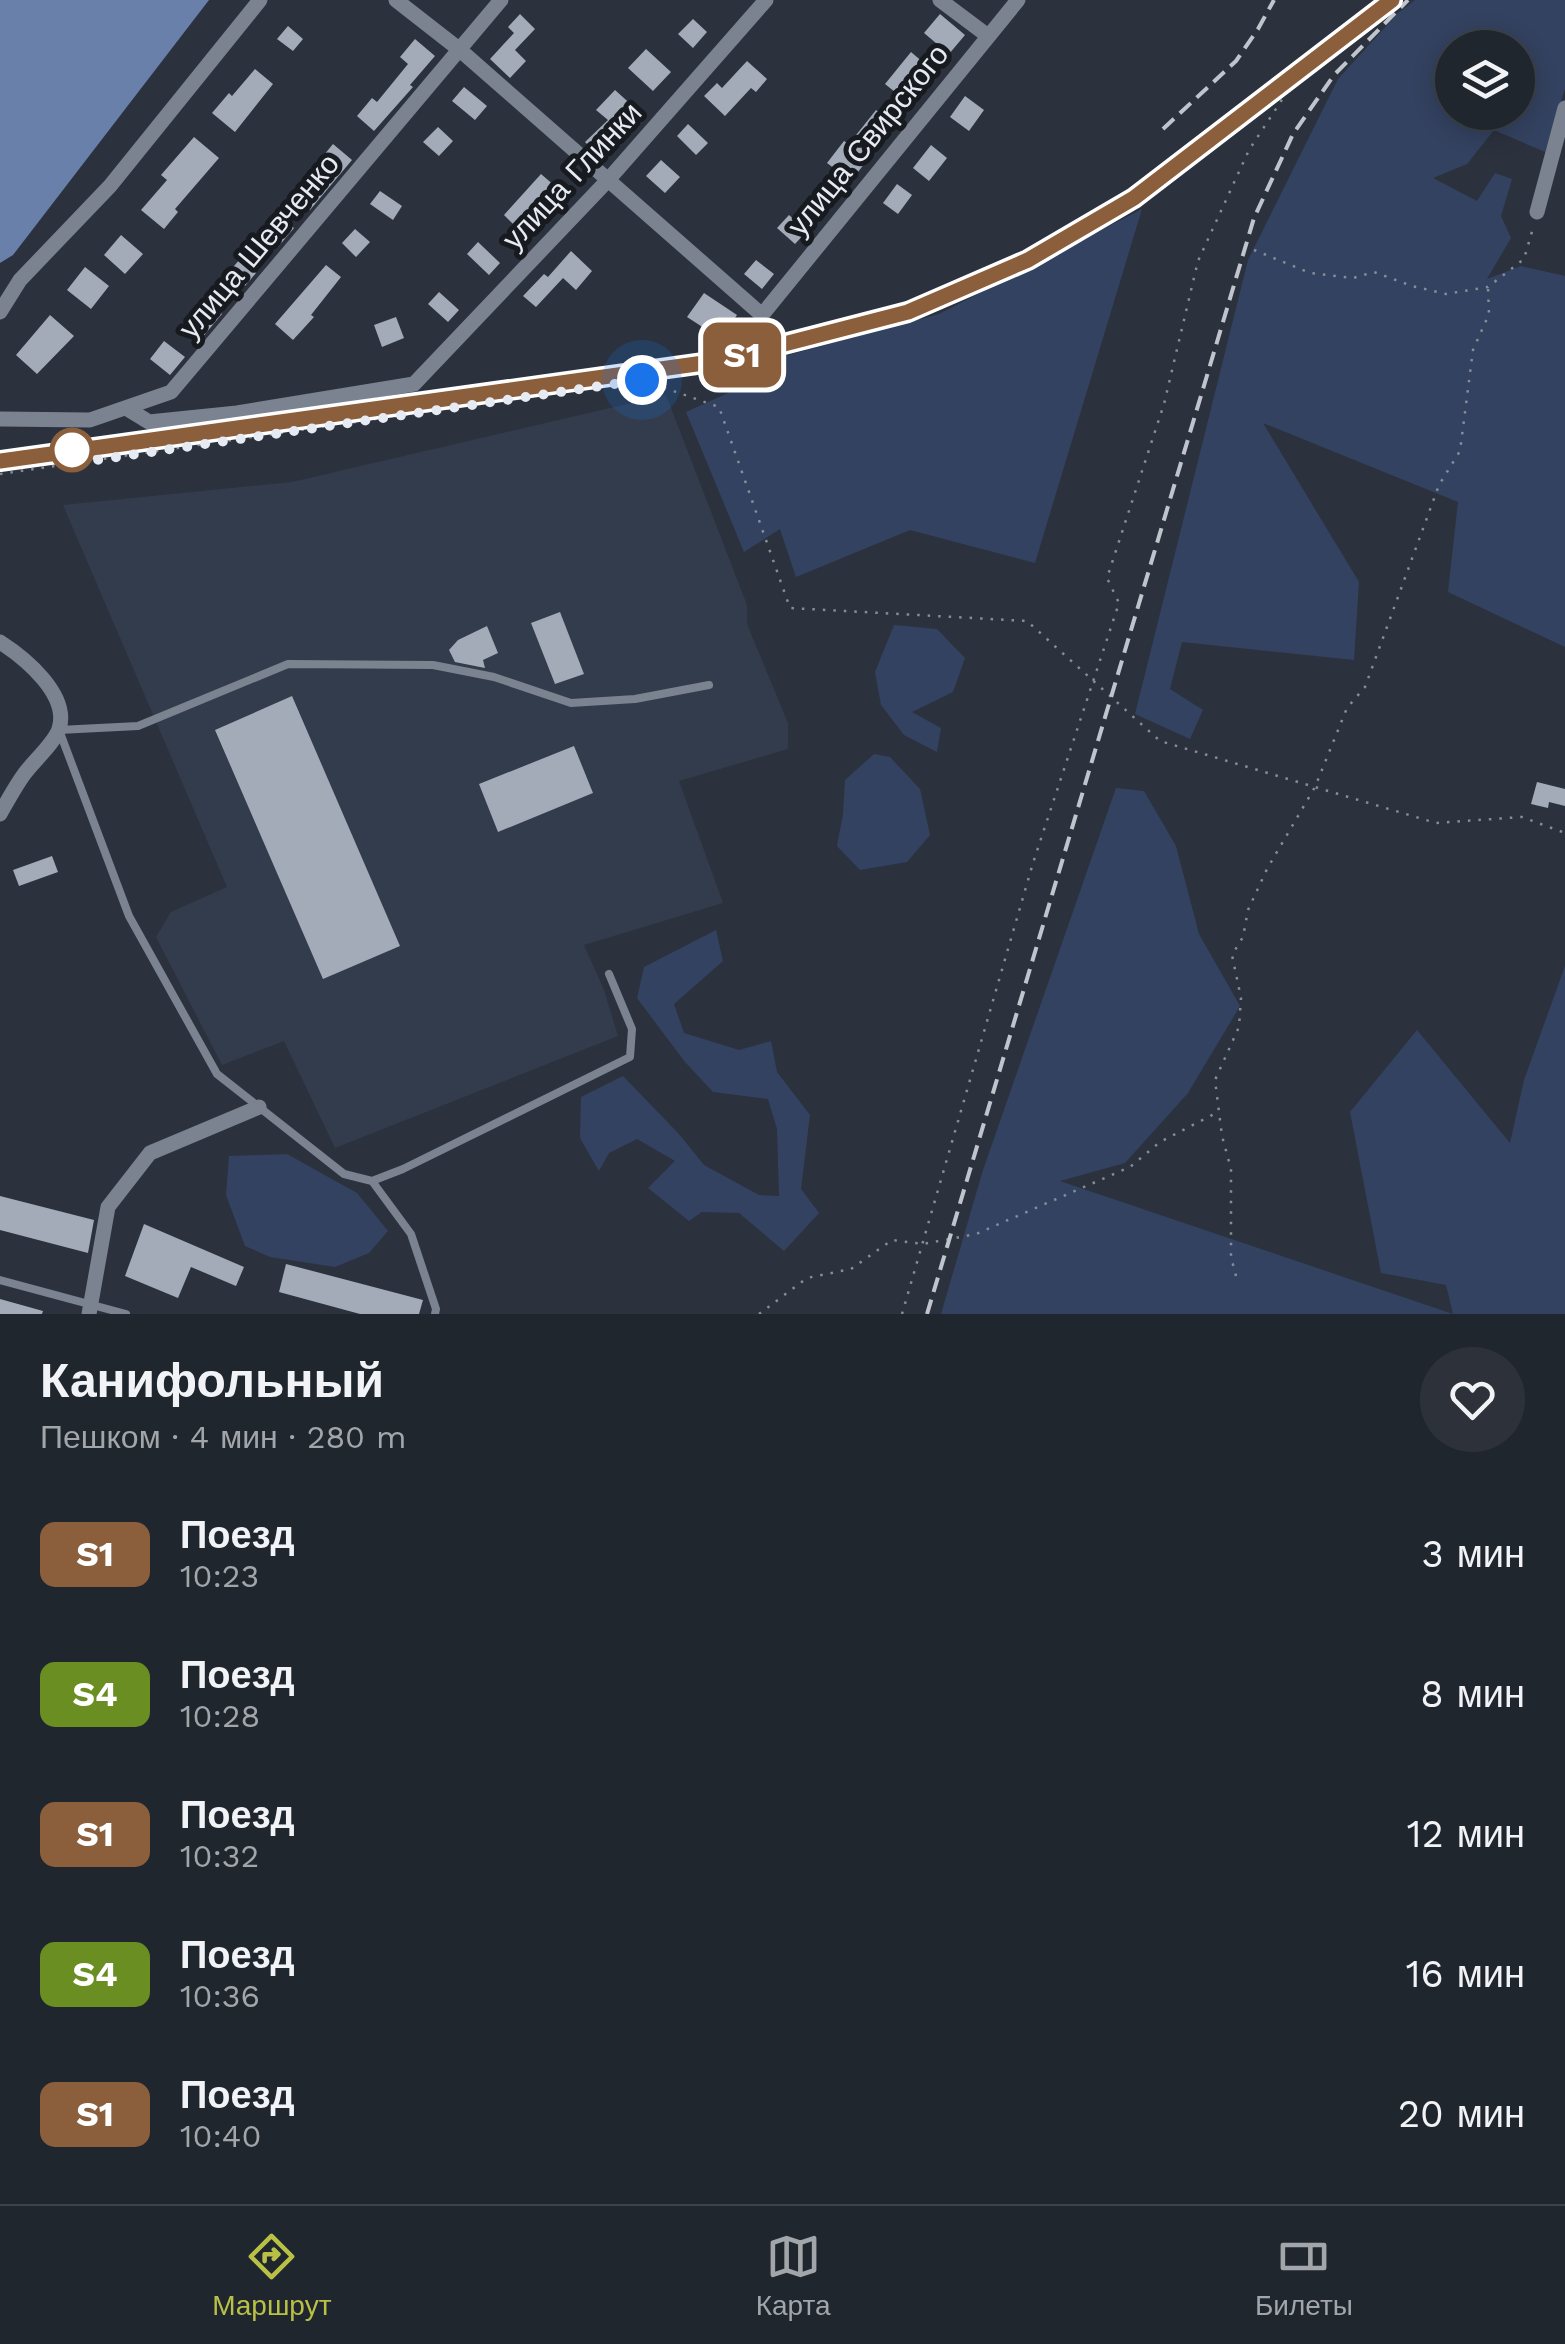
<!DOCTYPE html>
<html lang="ru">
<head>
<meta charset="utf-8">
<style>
  :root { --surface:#20262e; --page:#2d323a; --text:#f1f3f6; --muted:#a2a5aa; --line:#3d434a; --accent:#b9c046 }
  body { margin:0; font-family:"Work Sans",sans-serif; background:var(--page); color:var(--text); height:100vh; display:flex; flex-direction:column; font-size:38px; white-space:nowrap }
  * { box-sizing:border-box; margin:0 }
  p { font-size:32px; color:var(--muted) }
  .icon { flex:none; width:55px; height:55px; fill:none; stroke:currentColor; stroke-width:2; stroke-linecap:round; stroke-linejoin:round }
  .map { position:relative; height:1314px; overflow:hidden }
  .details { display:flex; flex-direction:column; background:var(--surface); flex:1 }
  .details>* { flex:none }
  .badge { padding:0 20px; border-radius:15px; font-size:35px; line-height:65px }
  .tools { position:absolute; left:1435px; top:30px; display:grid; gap:20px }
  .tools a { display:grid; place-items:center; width:100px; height:100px; border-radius:50%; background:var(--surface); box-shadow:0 5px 25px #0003,0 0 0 2px var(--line); font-size:50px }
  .you { position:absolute; width:50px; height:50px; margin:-25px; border:8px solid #fff; border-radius:50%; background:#1a73e8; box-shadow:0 0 0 15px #1a73e833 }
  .map>.badge { position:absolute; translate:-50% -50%; box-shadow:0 0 0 5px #fff }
  .round { display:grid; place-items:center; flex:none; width:105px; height:105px; border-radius:52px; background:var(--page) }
  .head { display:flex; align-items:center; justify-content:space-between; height:170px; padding:0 40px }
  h1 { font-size:48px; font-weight:800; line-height:75px }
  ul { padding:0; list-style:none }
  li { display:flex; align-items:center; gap:30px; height:140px; padding:0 40px }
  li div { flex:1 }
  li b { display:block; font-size:38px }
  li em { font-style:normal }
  li .badge { min-width:110px; font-weight:700; text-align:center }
  .tabs { display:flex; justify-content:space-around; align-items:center; height:140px; border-top:2px solid var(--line); background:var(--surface); font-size:28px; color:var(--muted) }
  .tabs a { display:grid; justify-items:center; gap:5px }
  .tabs .active { color:var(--accent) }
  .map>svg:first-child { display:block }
  .built { fill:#333c4c }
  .green { fill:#334260; fill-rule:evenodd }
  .water { fill:#6980ab }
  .building { fill:#a3abb9 }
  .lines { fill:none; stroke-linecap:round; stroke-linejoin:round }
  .path { stroke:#878d97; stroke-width:2.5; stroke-dasharray:2.5 8; stroke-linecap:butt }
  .lane { stroke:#7b8290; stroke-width:8 }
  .street { stroke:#7b8290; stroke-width:15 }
  .rail { stroke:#c0c4cd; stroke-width:4; stroke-dasharray:15 8; stroke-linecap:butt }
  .line-casing { stroke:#fff; stroke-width:22 }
  .line { stroke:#8b5e3c; stroke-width:15 }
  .walk { stroke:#e6eaf2; stroke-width:10; stroke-dasharray:0 18 }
  .stop-dot { fill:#fff; stroke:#8b5e3c; stroke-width:5 }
  .labels { text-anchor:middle; stroke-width:10; stroke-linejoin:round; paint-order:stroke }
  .street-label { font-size:30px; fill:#e6eaf2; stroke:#171a1f }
</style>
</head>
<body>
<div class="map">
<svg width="1565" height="1314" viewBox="0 0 1565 1314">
  <rect width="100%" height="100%" fill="#2b323e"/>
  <path class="built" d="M666 395 747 605V624L788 723V749L679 781 723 903 584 945 604 990 618 1036 335 1148 284 1041 222 1065 156 937 171 912 227 887 63 505 292 482Z"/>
  <path class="green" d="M1415 0H1565V89L1545 152 1494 130 1467 164 1433 178 1477 201 1495 173 1512 179 1501 216 1511 238 1487 279 1521 266 1565 276V647L1448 592 1458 502 1263 423 1359 582 1354 660 1182 642 1170 689 1203 710 1190 739 1135 714 1248 260 1338 79 1398 13ZM1452 48H1518V112H1452Z
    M1142 209 1035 563 910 530 796 577 780 529 744 552 686 412 728 393 730 371 939 314Z
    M894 625 937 629 965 658 953 692 912 712 941 728 937 752 904 735 881 705 875 672Z
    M874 754 890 757 920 789 930 835 907 862 860 870 837 846 843 814 845 780Z
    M1116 788 1144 791 1176 846 1199 934 1240 1006 1188 1093 1125 1163 1060 1181 1453 1314 1446 1285 1381 1273 1350 1112 1417 1030 1510 1143 1524 1080 1565 966V1314H941L983 1170Z
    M716 930 723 961 674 1004 684 1033 739 1050 771 1041 777 1072 810 1115 801 1189 819 1213 784 1251 739 1213 702 1212 689 1221 648 1188 675 1161 637 1139 609 1153 599 1171 580 1138 581 1097 623 1076 679 1134 704 1165 759 1195 779 1196 777 1129 768 1099 713 1092 685 1062 637 998 644 967Z
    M287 1154 357 1193 388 1231 369 1253 335 1267 270 1257 245 1246 226 1195 229 1156Z"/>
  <path class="water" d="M0 0H209L13 255 0 263Z"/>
  <path class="building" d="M520 14 535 29 515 50 526 61 510 78 490 59 514 33 508 27Z
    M940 14 965 35 949 54 924 33Z
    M693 19 707 32 693 48 678 34Z
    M288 26 303 39 293 51 277 39Z
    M415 39 435 56 410 85 413 87 374 131 357 116 372 98 377 102 408 64 400 57Z
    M646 49 671 72 653 91 628 68Z
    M911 52 931 69 905 100 885 84Z
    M747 61 767 79 756 92 751 88 725 116 704 96 717 83 722 88Z
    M255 69 273 84 235 132 212 113 229 93 232 96Z
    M464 87 487 106 475 120 452 101Z
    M615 90 635 108 605 140 608 143 597 154 585 142 608 120 596 110Z
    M965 96 984 110 969 131 950 117Z
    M876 110 889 120 863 155 868 159 851 181 827 163 844 141 849 144Z
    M688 124 708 143 696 155 677 136Z
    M438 127 453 141 439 156 423 142Z
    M194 137 219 158 175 209 178 212 164 229 141 210 167 180 161 175Z
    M333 144 352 160 310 210 291 195Z
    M931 145 947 158 929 181 913 168Z
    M661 160 680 177 665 193 646 176Z
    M541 174 563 193 524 235 504 215Z
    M897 184 912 195 898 214 883 203Z
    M380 191 402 206 393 220 370 204Z
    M277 214 294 228 278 247 261 233Z
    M789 215 807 231 795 244 777 228Z
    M355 229 370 242 356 257 342 243Z
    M121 235 143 254 125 274 104 255Z
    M478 242 500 263 489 275 467 254Z
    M571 251 592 271 576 290 563 278 536 307 523 296 544 274 548 277Z
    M240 259 256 273 245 286 229 272Z
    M756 260 774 274 762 289 744 274Z
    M326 265 341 277 311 315 314 317 293 340 275 324Z
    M85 267 109 286 91 309 67 290Z
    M439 292 459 310 448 322 428 304Z
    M704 293 737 315 721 339 687 317Z
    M206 302 222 314 200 340 185 329Z
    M50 315 74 336 37 374 16 355Z
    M396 317 404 338 382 347 374 325Z
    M164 341 185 357 170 375 150 359Z
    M560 612 584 674 555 684 531 623Z
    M487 626 498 653 483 660 485 668 455 662 449 650 458 640Z
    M292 696 400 946 323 979 215 730Z
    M574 746 593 793 498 832 479 784Z
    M1537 782 1565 789V806L1549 802 1548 808 1531 804Z
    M52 856 58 872 19 886 13 870Z
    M0 1196 94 1220 88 1253 0 1230Z
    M144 1224 244 1267 236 1286 191 1267 178 1298 125 1276Z
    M286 1264 423 1300 419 1314H360L279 1292Z
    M0 1299 43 1311 42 1314H0Z"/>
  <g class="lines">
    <path class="path" d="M1254 250 1310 273 1353 278 1374 272 1412 286 1446 294 1488 287 1524 259 1533 228
      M642 380 704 373 911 317 987 285 1141 202 1176 177 1402 0
      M0 474 642 380 719 407 790 608 1027 621 1160 741 1436 823 1522 817 1565 833
      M1236 1276 1231 1257V1169L1222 1136 1215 1080 1239 1027 1241 998 1232 955 1243 937 1248 910 1267 869 1315 787 1347 708 1365 687 1439 485 1460 451 1473 350 1489 314 1488 287
      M759 1314 807 1278 851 1269 892 1240 923 1244 976 1234 1130 1167 1160 1142 1218 1112
      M902 1314 1033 863 1119 603 1107 578 1164 404 1198 261 1249 150 1289 89"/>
    <path class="lane" d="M609 974 632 1029 630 1057 403 1169 372 1181 344 1174 217 1074 129 916 59 730 138 726 288 664 433 665 494 677 571 703 635 699 709 685
      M372 1181 411 1234 436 1309 435 1314
      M0 1280 126 1314"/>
    <path class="street" d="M396 0 460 50 762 315 1018 0
      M940 0 988 36
      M1537 212 1565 108
      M0 312 20 280 110 186 260 0
      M126 408 149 422 237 413 414 384 608 180 766 0
      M0 419 90 420 171 392 501 0
      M0 642C25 658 70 695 59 729 55 742 34 761 25 773 16 785 8 800 0 814
      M89 1314 108 1207 150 1153 259 1107"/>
    <path class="rail" d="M1163 129 1236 61 1258 29 1274 0
      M0 461 718 361 908 311 1028 260 1134 198 1392 0
      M927 1314 1254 218 1293 134 1334 75 1408 0"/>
  </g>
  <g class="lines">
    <g class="line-casing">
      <path id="line" d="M0 461 718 361 908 312 1028 260 1134 198 1392 0"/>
    </g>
    <use href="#line" class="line"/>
    <path class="walk" d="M72 450 76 463 642 380"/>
  </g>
  <circle class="stop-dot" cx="72" cy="450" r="20"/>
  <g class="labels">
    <g class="street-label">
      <text transform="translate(868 140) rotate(-51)" y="10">улица Свирского</text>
      <text transform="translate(572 176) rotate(-47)" y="10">улица Глинки</text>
      <text transform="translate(259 246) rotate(-50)" y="10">улица Шевченко</text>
    </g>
  </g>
</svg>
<div class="tools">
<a><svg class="icon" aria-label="layers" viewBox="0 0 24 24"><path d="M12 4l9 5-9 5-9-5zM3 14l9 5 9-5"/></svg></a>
</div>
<div class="you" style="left:642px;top:380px"></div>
<b class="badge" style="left:742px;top:355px;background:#8b5e3c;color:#fff">S1</b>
</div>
<section class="details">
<div class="head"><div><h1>Канифольный</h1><p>Пешком · 4 мин · 280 m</p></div><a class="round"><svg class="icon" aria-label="heart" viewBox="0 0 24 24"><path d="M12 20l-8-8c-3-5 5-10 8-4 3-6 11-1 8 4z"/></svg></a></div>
<ul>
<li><span class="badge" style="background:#8b5e3c;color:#fff">S1</span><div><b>Поезд</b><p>10:23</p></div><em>3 мин</em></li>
<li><span class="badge" style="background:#6b8e23;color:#fff">S4</span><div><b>Поезд</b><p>10:28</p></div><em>8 мин</em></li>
<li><span class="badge" style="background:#8b5e3c;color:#fff">S1</span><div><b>Поезд</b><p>10:32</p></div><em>12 мин</em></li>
<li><span class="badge" style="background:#6b8e23;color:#fff">S4</span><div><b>Поезд</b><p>10:36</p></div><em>16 мин</em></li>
<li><span class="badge" style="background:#8b5e3c;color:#fff">S1</span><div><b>Поезд</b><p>10:40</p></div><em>20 мин</em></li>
</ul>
</section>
<nav class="tabs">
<a class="active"><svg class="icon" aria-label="directions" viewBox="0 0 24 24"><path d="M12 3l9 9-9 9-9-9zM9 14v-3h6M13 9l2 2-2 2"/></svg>Маршрут</a>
<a><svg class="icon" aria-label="map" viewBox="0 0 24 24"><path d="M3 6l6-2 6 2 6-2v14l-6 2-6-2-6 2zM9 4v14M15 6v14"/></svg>Карта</a>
<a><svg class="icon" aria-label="tickets" viewBox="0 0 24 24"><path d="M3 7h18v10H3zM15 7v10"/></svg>Билеты</a>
</nav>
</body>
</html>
